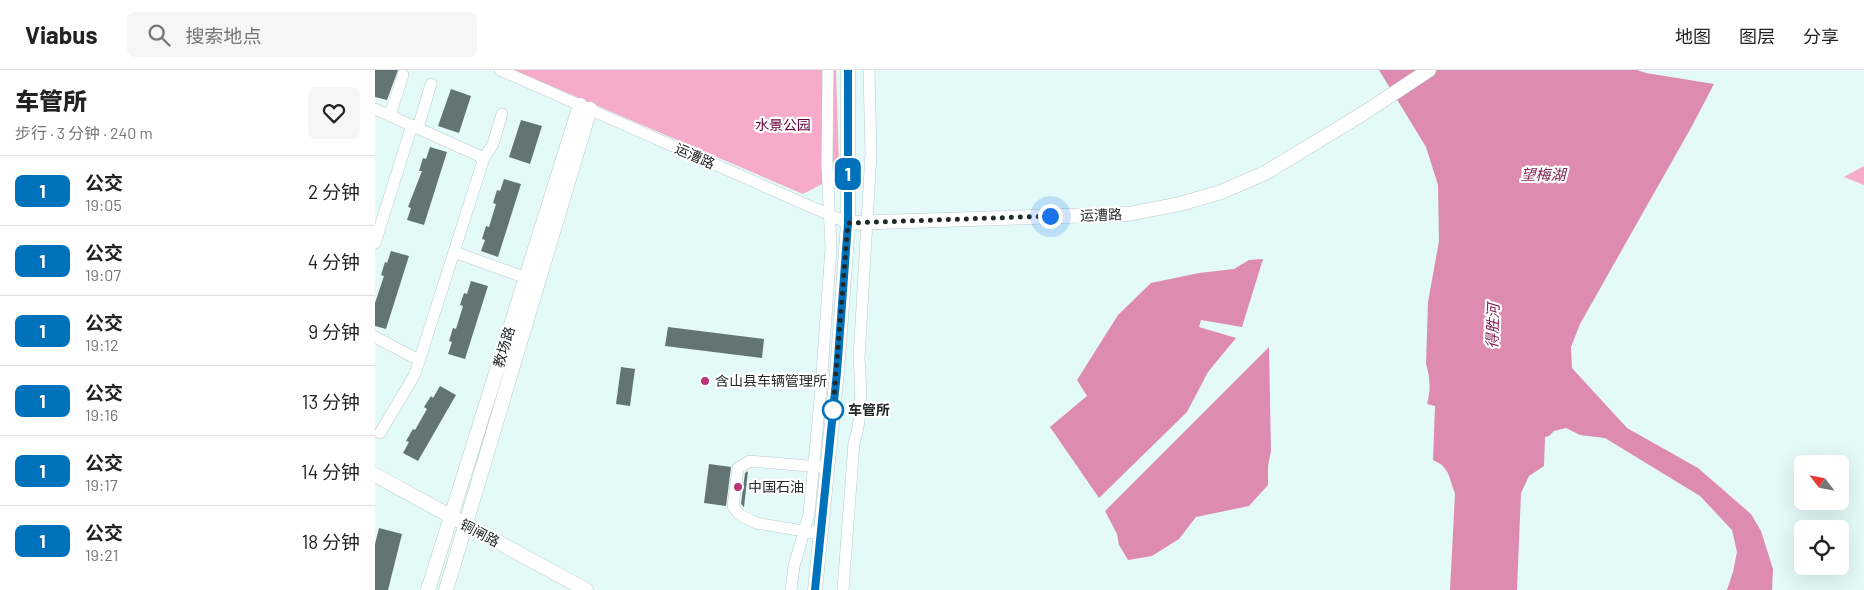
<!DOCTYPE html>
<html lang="zh">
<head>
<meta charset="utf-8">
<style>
  :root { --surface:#fff; --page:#f6f6f6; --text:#222; --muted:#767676; --line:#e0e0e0 }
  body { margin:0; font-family:Barlow,"Noto Sans SC",sans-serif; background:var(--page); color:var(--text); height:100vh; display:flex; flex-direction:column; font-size:19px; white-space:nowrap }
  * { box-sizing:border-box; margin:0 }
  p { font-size:16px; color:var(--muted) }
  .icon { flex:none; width:28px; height:28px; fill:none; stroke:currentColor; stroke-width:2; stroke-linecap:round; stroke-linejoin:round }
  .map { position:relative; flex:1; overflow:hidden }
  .drawer { display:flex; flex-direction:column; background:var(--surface); width:375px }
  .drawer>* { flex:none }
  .badge { padding:0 10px; border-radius:8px; font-size:18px; line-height:32px }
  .needle { width:32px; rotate:302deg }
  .controls { position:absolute; left:1419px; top:385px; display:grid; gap:10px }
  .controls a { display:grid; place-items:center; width:55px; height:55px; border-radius:8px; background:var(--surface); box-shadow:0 5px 20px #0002; font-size:25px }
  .you { position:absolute; width:25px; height:25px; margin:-12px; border:4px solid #fff; border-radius:50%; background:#1a73e8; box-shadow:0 0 0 8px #1a73e833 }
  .map>.badge { position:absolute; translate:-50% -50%; box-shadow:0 0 0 2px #fff }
  .round { display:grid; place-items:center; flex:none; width:52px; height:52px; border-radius:8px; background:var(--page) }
  .head { display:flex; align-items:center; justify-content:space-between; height:85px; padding:0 15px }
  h1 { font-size:24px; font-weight:800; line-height:38px }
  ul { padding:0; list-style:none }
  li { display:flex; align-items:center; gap:15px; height:70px; padding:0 15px; border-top:1px solid var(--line) }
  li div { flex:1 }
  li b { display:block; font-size:19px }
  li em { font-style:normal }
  li .badge { min-width:55px; font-weight:700; text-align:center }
  header { display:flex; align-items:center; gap:30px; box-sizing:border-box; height:70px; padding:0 25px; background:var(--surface); border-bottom:1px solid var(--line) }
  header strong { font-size:24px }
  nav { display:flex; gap:28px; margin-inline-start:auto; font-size:18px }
  .search { width:350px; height:45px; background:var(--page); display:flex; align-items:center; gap:12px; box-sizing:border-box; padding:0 18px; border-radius:8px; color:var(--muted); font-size:19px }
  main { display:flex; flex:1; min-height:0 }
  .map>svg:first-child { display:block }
  .green { fill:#f6abcb }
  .water { fill:#dd8bb0 }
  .building { fill:#627574 }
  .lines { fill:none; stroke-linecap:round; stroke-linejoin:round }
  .minor-casing { stroke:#b6caca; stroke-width:12 }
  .major-casing { stroke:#b6caca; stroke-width:15 }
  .minor { stroke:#fff; stroke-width:11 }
  .major { stroke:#fff; stroke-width:14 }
  .line-casing { stroke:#fff; stroke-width:11 }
  .line { stroke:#0072bc; stroke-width:8 }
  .walk { stroke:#222929; stroke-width:5; stroke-dasharray:0 9 }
  .poi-dot { fill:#b9367c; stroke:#fff; stroke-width:2 }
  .stop-dot { fill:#fff; stroke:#0072bc; stroke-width:2.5 }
  .labels { text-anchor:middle; stroke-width:4.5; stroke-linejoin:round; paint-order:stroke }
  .park-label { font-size:14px; fill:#65003e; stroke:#fff }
  .street-label { font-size:14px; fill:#222929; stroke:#fff }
  .poi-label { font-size:14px; fill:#222929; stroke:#fff; text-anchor:start }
  .stop-label { font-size:14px; font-weight:bold; fill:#222929; stroke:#fff; text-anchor:start }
  .water-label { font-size:15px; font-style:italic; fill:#832356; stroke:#fff }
</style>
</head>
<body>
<header>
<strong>Viabus</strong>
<div class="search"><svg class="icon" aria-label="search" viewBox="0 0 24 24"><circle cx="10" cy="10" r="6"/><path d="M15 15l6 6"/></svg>搜索地点</div>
<nav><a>地图</a><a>图层</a><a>分享</a></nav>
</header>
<main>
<section class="drawer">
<div class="head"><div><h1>车管所</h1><p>步行 · 3 分钟 · 240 m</p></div><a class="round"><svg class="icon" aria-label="heart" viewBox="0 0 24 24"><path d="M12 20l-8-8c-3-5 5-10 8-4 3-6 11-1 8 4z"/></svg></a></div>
<ul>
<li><span class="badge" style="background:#0072bc;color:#fff">1</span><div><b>公交</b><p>19:05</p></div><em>2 分钟</em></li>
<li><span class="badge" style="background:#0072bc;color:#fff">1</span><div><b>公交</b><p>19:07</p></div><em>4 分钟</em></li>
<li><span class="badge" style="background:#0072bc;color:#fff">1</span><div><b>公交</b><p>19:12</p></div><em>9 分钟</em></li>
<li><span class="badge" style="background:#0072bc;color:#fff">1</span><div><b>公交</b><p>19:16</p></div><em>13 分钟</em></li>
<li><span class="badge" style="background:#0072bc;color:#fff">1</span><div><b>公交</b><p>19:17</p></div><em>14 分钟</em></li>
<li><span class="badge" style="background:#0072bc;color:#fff">1</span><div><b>公交</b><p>19:21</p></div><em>18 分钟</em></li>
</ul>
</section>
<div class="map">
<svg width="1489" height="520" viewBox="0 0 1489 520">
  <rect width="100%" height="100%" fill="#e4faf9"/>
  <path class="green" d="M139 0H461L464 94 447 114 428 124Z
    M1489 96V115L1469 107Z"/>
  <path class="water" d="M1004 0H1262L1271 3 1339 14 1317 56 1205 254 1196 277 1197 298 1252 358 1323 398 1376 444 1386 461 1398 499 1397 520H1352L1358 502 1362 482 1357 460 1325 426 1230 368 1205 365 1191 358 1179 361 1174 366 1170 367 1169 396 1154 406 1146 423 1142 520H1075L1080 424 1073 403 1067 395 1058 390 1060 336 1052 334C1056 320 1055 307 1051 294L1053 232 1064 171 1063 115 1051 77Z
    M888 189 867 257 826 250 824 257 861 268 833 302 812 342 724 428 675 357 712 326 702 310 743 245 776 213 824 203 859 199 874 190Z
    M894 277 896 381 893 396V415L874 436 821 447 804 469 777 486 753 490 744 475 742 464 730 441Z"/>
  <path class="building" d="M0 0H23L12 30 0 27Z
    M76 19 96 26 84 63 63 56Z
    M146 50 167 56 155 94 134 87Z
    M55 77 72 82 49 155 32 150 36 138 33 137 47 101H44L48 88 51 89Z
    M129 109 146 114 123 187 106 181 110 170 107 169 111 156 114 157 121 134 118 133 122 120 125 121Z
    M16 181 34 186 11 259 0 256V233L9 206 6 205 10 192 12 193Z
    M96 211 113 216 90 289 73 284 77 272 74 271 78 258 81 259 88 236 85 235 89 223 92 224Z
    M293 257 389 269 387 288 290 276Z
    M246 297 260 299 255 336 241 334Z
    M65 316 81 325 43 391 28 383 34 372 31 371 38 359 40 360 52 339 49 337 56 326 58 328Z
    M334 394 356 397 351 436 329 433Z
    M373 401 369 437 366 434 370 403Z
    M4 458 27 464 13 520H0V474Z"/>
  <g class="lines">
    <g class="minor-casing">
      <path id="minor" d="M125 0 473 153
        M0 39 109 88 40 304 5 363
        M15 45 28 5
        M43 58 56 14
        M109 88 118 74 127 44
        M0 173 37 55
        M79 182 157 210
        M0 267 44 290
        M445 397 375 391 363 398 358 436 365 445 381 453 446 464
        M416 520 419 496 434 444 445 330 456 178 452 94 453 0
        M468 520 479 373C488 345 486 317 484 288L496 84 494 0"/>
    </g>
    <g class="major-casing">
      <path id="major" d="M473 153 753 144 805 134 846 122 890 103 989 43 1054 0
        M0 405 211 520
        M53 520 205 35
        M71 520 215 39
        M440 520 462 302 473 153V0"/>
    </g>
    <use href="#minor" class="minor"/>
    <use href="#major" class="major"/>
  </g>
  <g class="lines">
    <g class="line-casing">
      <path id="line" d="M440 520 462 302 473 153V0"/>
    </g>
    <use href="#line" class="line"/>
    <path class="walk" d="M458 340 473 153 675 146"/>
  </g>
  <g class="poi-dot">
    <circle cx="330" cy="311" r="5"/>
    <circle cx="363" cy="417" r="5"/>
  </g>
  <circle class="stop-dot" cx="458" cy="340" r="10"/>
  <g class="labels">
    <g class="park-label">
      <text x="408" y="60">水景公园</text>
    </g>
    <g class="street-label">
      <text transform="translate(320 86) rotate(24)" y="5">运漕路</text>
      <text transform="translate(726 145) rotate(-2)" y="5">运漕路</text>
      <text transform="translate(129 277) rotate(-73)" y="5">教场路</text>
      <text transform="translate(105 463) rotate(28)" y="5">铜闸路</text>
    </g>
    <g class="poi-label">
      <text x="340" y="316">含山县车辆管理所</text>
      <text x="373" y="422">中国石油</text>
    </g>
    <g class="stop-label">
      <text x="473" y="345">车管所</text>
    </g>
    <g class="water-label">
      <text x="1168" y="110">望梅湖</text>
      <text transform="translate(1118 256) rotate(-88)" y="5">得胜河</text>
    </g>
  </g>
</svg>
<div class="controls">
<a><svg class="needle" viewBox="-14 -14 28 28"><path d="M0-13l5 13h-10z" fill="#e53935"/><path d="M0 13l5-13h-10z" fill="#767676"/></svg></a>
<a><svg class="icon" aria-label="locate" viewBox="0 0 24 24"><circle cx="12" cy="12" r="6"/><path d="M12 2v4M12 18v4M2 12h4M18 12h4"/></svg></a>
</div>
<div class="you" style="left:675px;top:146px"></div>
<b class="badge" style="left:473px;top:104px;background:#0072bc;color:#fff">1</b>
</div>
</main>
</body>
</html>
